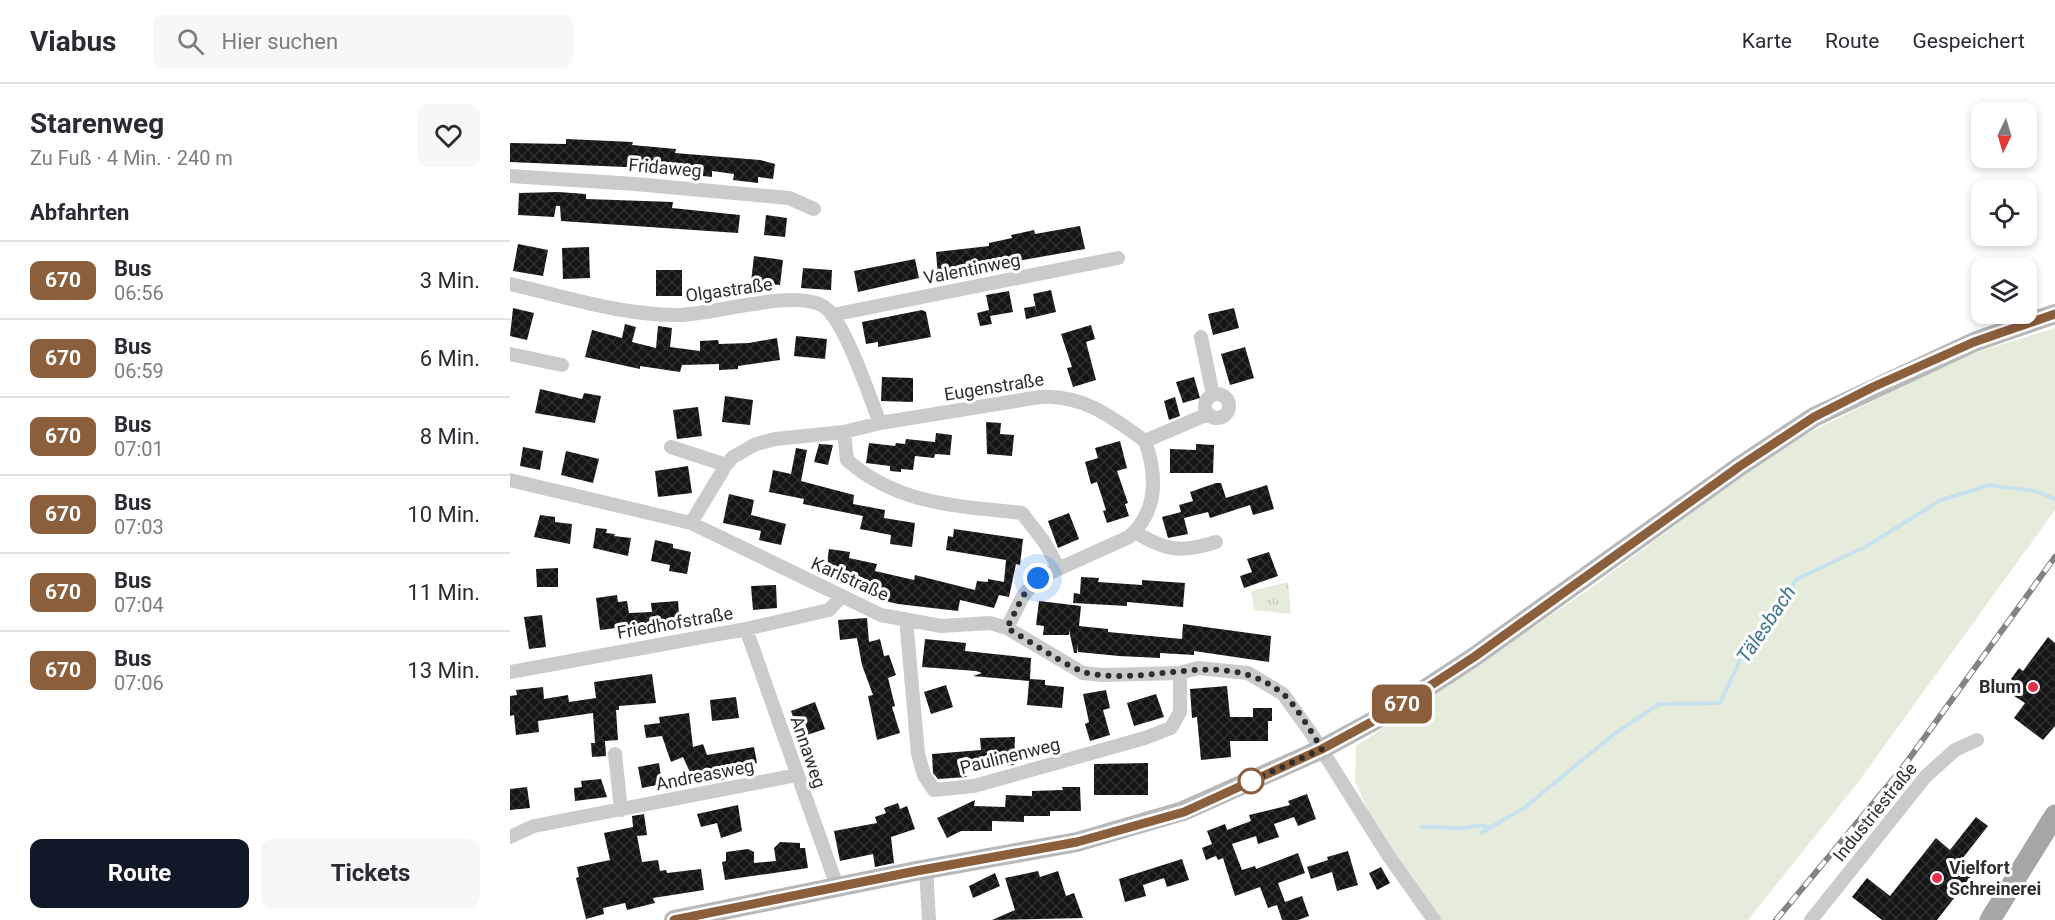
<!DOCTYPE html>
<html lang="de">
<head>
<meta charset="utf-8">
<style>
  :root { --surface:#fff; --page:#f7f7f7; --text:#2b2b33; --muted:#7c7c81; --line:#e1e1e2; --accent:#111827 }
  body { margin:0; font-family:Roboto,sans-serif; background:var(--page); color:var(--text); height:100vh; display:flex; flex-direction:column; font-size:22px; white-space:nowrap }
  * { box-sizing:border-box; margin:0 }
  p { font-size:20px; color:var(--muted) }
  .icon { flex:none; width:33px; height:33px; fill:none; stroke:currentColor; stroke-width:2; stroke-linecap:round; stroke-linejoin:round }
  .map { position:relative; flex:1; overflow:hidden }
  .sheet { display:flex; flex-direction:column; background:var(--surface); width:510px }
  .sheet>* { flex:none }
  .badge { padding:0 12px; border-radius:9px; font-size:21px; line-height:39px }
  .needle { width:39px; rotate:185deg }
  .fabs { position:absolute; left:1461px; top:18px; display:grid; gap:12px }
  .fabs a { display:grid; place-items:center; width:66px; height:66px; border-radius:12px; background:var(--surface); box-shadow:0 3px 9px #0003; font-size:30px }
  .you { position:absolute; width:30px; height:30px; margin:-15px; border:4px solid #fff; border-radius:50%; background:#1a73e8; box-shadow:0 0 0 9px #1a73e833 }
  .map>.badge { position:absolute; translate:-50% -50%; box-shadow:0 0 0 3px #fff }
  h2 { padding:0 30px; font-size:22px; line-height:54px }
  .round { display:grid; place-items:center; flex:none; width:63px; height:63px; border-radius:12px; background:var(--page) }
  .head { display:flex; align-items:center; justify-content:space-between; height:102px; padding:0 30px }
  h1 { font-size:28px; font-weight:700; line-height:45px }
  .cta { display:flex; gap:12px; margin-top:auto; padding:12px 30px }
  .cta a { flex:1; height:69px; border-radius:12px; background:var(--accent); color:#fff; font-size:24px; font-weight:700; line-height:69px; text-align:center }
  .cta a+a { background:var(--page); color:var(--text) }
  ul { padding:0; list-style:none }
  li { display:flex; align-items:center; gap:18px; height:78px; padding:0 30px; border-top:2px solid var(--line) }
  li div { flex:1 }
  li b { display:block; font-size:22px }
  li em { font-style:normal }
  li .badge { min-width:66px; font-weight:700; text-align:center }
  header { display:flex; align-items:center; gap:36px; box-sizing:border-box; height:84px; padding:0 30px; background:var(--surface); border-bottom:2px solid var(--line) }
  header strong { font-size:28px }
  nav { display:flex; gap:33px; margin-inline-start:auto; font-size:21px }
  .search { width:420px; height:54px; background:var(--page); display:flex; align-items:center; gap:15px; box-sizing:border-box; padding:0 21px; border-radius:12px; color:var(--muted); font-size:22px }
  main { display:flex; flex:1; min-height:0 }
  .map>svg:first-child { display:block }
  .green { fill:#e6ecdc }
  .park { fill:url(#park-tufts) }
  .lines { fill:none; stroke-linecap:round; stroke-linejoin:round }
  .stream { stroke:#c8e1ec; stroke-width:4 }
  .building { fill:url(#building-cross-hatch) }
  .street { stroke:#cbcbcb; stroke-width:14 }
  .secondary { stroke:#b8b8b8; stroke-width:20 }
  .primary { stroke:#a6a6a6; stroke-width:21 }
  .rail-casing { stroke:#838383; stroke-width:6 }
  .rail { stroke:#fff; stroke-width:4; stroke-dasharray:11; stroke-linecap:butt }
  .line-casing { stroke:#fff; stroke-width:14 }
  .line { stroke:#8b5e3c; stroke-width:9 }
  .walk { stroke:#2e2e2e; stroke-width:6; stroke-dasharray:0 10.8 }
  .poi-dot { fill:#e62f4d; stroke:#fff; stroke-width:2 }
  .stop-dot { fill:#fff; stroke:#8b5e3c; stroke-width:3 }
  .labels { text-anchor:middle; stroke-width:6; stroke-linejoin:round; paint-order:stroke }
  .street-label { font-size:18px; fill:#2e2e2e; stroke:#fff }
  .poi-label { font-size:18px; font-weight:bold; fill:#2e2e2e; stroke:#fff; text-anchor:end }
  .water-label { font-size:20px; font-style:italic; fill:#3b7791; stroke:#fff }
</style>
</head>
<body>
<header>
<strong>Viabus</strong>
<div class="search"><svg class="icon" aria-label="search" viewBox="0 0 24 24"><circle cx="10" cy="10" r="6"/><path d="M15 15l6 6"/></svg>Hier suchen</div>
<nav><a>Karte</a><a>Route</a><a>Gespeichert</a></nav>
</header>
<main>
<section class="sheet">
<div class="head"><div><h1>Starenweg</h1><p>Zu Fuß · 4 Min. · 240 m</p></div><a class="round"><svg class="icon" aria-label="heart" viewBox="0 0 24 24"><path d="M12 20l-8-8c-3-5 5-10 8-4 3-6 11-1 8 4z"/></svg></a></div>
<h2>Abfahrten</h2>
<ul>
<li><span class="badge" style="background:#8b5e3c;color:#fff">670</span><div><b>Bus</b><p>06:56</p></div><em>3 Min.</em></li>
<li><span class="badge" style="background:#8b5e3c;color:#fff">670</span><div><b>Bus</b><p>06:59</p></div><em>6 Min.</em></li>
<li><span class="badge" style="background:#8b5e3c;color:#fff">670</span><div><b>Bus</b><p>07:01</p></div><em>8 Min.</em></li>
<li><span class="badge" style="background:#8b5e3c;color:#fff">670</span><div><b>Bus</b><p>07:03</p></div><em>10 Min.</em></li>
<li><span class="badge" style="background:#8b5e3c;color:#fff">670</span><div><b>Bus</b><p>07:04</p></div><em>11 Min.</em></li>
<li><span class="badge" style="background:#8b5e3c;color:#fff">670</span><div><b>Bus</b><p>07:06</p></div><em>13 Min.</em></li>
</ul>
<div class="cta"><a>Route</a><a>Tickets</a></div>
</section>
<div class="map">
<svg width="1545" height="836" viewBox="0 0 1545 836">
  <defs>
    <pattern id="park-tufts" width="24" height="20" patternUnits="userSpaceOnUse" patternTransform="scale(1.5)"><rect width="24" height="20" fill="#e6ecdc"/><path d="M3 7l-1-3M5 7V3M7 7l1-3M15 17l-1-3M17 17v-4M19 17l1-3" fill="none" stroke="#c6cbbd"/></pattern>
    <pattern id="building-cross-hatch" width="8" height="8" patternUnits="userSpaceOnUse" patternTransform="scale(1.5)"><rect width="8" height="8" fill="#151515"/><path d="M0 0l8 8M0 8l8-8" fill="none" stroke="#2f2f2f"/></pattern>
  </defs>
  <rect width="100%" height="100%" fill="#fff"/>
  <path class="green" d="M1545 244V426L1349 697 1238 836H924L880 777 845 697 846 662 1078 506 1274 361 1454 272Z"/>
  <path class="park" d="M778 498 781 530 744 526 741 507Z"/>
  <g class="lines">
    <path class="stream" d="M912 743C927 742 940 745 952 744 965 743 969 739 981 744
      M971 749 1014 724 1104 650 1149 620 1210 619 1236 563 1287 495 1357 462 1431 416 1479 401 1525 407 1545 415"/>
  </g>
  <path class="building" d="M56 55 123 58 122 61 166 65 165 69 250 76 265 80 263 95 248 93V99L223 96 224 90 202 87V93L138 86V84L0 78V59L56 60Z
    M48 108 76 110V115L163 118 162 124 230 131 228 149 51 137 50 122H46L44 133 8 131 9 109Z
    M256 131 277 134 275 153 254 151Z
    M570 142 575 165 474 183V181L428 192 426 168 479 162V159L502 154 501 151 524 146 525 150Z
    M8 160 38 166 33 192 3 187Z
    M79 163 80 194 53 195 52 164Z
    M244 172 273 176 270 201 241 198Z
    M405 175 409 194 348 208 344 187Z
    M293 184 322 186 321 206 291 204Z
    M146 186H172V212H146Z
    M541 206 546 228 516 235 514 224 525 222 527 230 523 210Z
    M499 207 503 228 480 232 482 240 470 242 467 229 479 226 476 211Z
    M3 224 24 229 17 256 0 252Z
    M724 224 729 244 703 251 698 230Z
    M412 226 416 228 421 253 368 263V258L356 260 352 238Z
    M115 240 126 243 122 258 146 264 148 242 162 244 160 263 190 267V257L208 256 209 260 239 259 267 254 270 276 228 282V285L209 286V280L172 281 170 288 130 282V285L75 273 82 246 112 254Z
    M581 241 585 255 576 258 586 296 563 303 557 284 562 283 551 250Z
    M286 252 317 255 315 275 284 272Z
    M735 263 744 294 720 301 711 270Z
    M372 293 403 294V318L371 317Z
    M684 293 690 314 673 319 666 298Z
    M30 305 72 315 74 309 91 312 85 339 25 329Z
    M215 312 243 316 240 341 212 338Z
    M665 313 670 332 659 336 654 317Z
    M188 323 192 352 167 355 163 326Z
    M476 338 491 339 490 350 504 351 502 372 477 370Z
    M426 349 442 351 440 371 425 370 424 374 405 372 403 386 391 385V388L380 387V382L356 379 359 359 385 362 386 359 395 360 396 355 425 358Z
    M610 357 617 384 607 387 618 419 615 420 619 432 597 439 593 427 596 426 587 398 581 400 575 378 588 374 585 364Z
    M309 360 323 361 318 381 304 378Z
    M686 360 704 361 703 389H660V365L686 366Z
    M13 363 33 367 30 386 10 382Z
    M286 364 297 366 291 397 344 411 343 420 375 426 374 434 405 439 402 463 380 460 381 451 350 445 353 432 293 420 294 415 259 408 263 386 281 390Z
    M56 367 89 375 83 399 51 391Z
    M178 382 182 409 148 413 145 387Z
    M706 399H711L716 414 757 401 764 425 743 431 740 421 700 434 698 428 674 434 678 450 658 454 652 433 671 428 669 421 683 417 680 408Z
    M219 410 244 416 241 431 276 440 271 461 249 456 251 447 213 439Z
    M559 429 569 455 548 464 538 437Z
    M30 431 45 433V438L62 440 60 460 24 453Z
    M86 444 97 445 96 449 105 450 104 452 121 454 118 472 83 464Z
    M444 445 513 455 510 481 506 480 499 513 489 511 484 524 450 516 448 527 388 520 371 516 372 510 343 504 346 491 316 486 319 465 340 468 339 474 367 480 365 487 404 496 405 491 465 506 467 497 478 498V495L494 498 496 476 436 466 438 452 443 453Z
    M145 456 163 460V464L181 468 177 490 159 487 160 481 141 477Z
    M759 468 768 492 734 504 730 492 742 488 737 475Z
    M48 484V503H27L26 485Z
    M571 493 589 494 588 498 632 501V496L675 499 673 523 617 518V522L563 519 564 509 570 510Z
    M266 501 267 524 243 526 241 502Z
    M107 511 108 518 117 517 119 529 142 528 141 519 168 517 170 542 132 545 131 541 90 546 86 514Z
    M529 517 571 522 569 542 598 545V548L672 555 673 540 761 552 759 578 684 567V571L650 569V574L609 572 568 568V560L567 569H564L559 546V551H533L534 542 526 541Z
    M32 531 36 563 19 565 14 533Z
    M357 534 359 558 370 555 374 572 379 571 386 591 378 594 385 622 382 623 390 649 367 656 358 612 363 611 352 581 347 554 330 556 328 536Z
    M1538 553 1545 559V642L1533 656 1504 634 1515 619 1498 608 1505 598 1501 595 1509 584 1513 587Z
    M415 555 456 559 455 567 521 574 520 595 535 596V601L554 603 552 624 517 621 519 597 463 592 472 589 466 587 412 583Z
    M142 590 146 619 109 622V626H106L108 656 95 657 96 672 82 673 81 659H85L83 629 28 637 29 648 6 651 4 631 0 632V612L7 611 6 606 33 603 34 615 58 611 59 618 86 614 84 598Z
    M436 601 443 623 421 630 414 608Z
    M717 602 720 633H743V624H762V637H758V657H720L721 673 691 676 687 633 682 634 680 605Z
    M596 606 600 624 593 626 600 651 580 657 575 640 579 638 573 610Z
    M646 610 654 633 624 642 617 619Z
    M226 613 229 634 202 637 200 616Z
    M305 618 315 645 297 651 295 637 285 639 281 627Z
    M179 629 183 663 193 660 197 671 244 663 247 679 215 685 217 695 204 698 202 691 183 695 173 673 161 678 152 652 136 654 134 641 150 639 149 633Z
    M505 653 504 681 456 684 457 693 428 695 423 689 422 670 471 666 470 654Z
    M149 679 152 700 132 704 128 683Z
    M638 679V711H584V680Z
    M91 695 97 713 65 717 64 704 72 703 71 697Z
    M17 703 20 724 0 726V705Z
    M552 703H570L571 727H540V732H514V738L482 737V747H451L437 754 427 734 465 716 464 722 495 723 496 711 522 712V707L553 706Z
    M797 710 806 735 788 742 784 733 764 740 769 753 748 760 746 752 722 760 732 786 745 782 746 785 788 769 795 789 768 799 775 818 792 812 799 832 788 836H772L767 821 758 824 750 803 725 812 713 774 708 776 706 772 696 776 692 764 702 760 697 747 715 740 717 746 741 737 739 731 780 721 778 717Z
    M388 719 390 725 397 722 405 745 381 753 384 779 365 783 363 770 330 777 324 747 367 739 365 733 376 729 374 724Z
    M228 721 232 747 211 754 207 739 191 743 187 730Z
    M134 730 137 751 127 752 132 778 148 776 150 787 156 786 157 789 191 785 194 806 143 814 145 819 117 826 115 819 93 824 94 830 76 835 66 794 69 793 67 783 100 776 94 749 123 743 122 732Z
    M1466 733 1478 742 1452 775 1466 786 1427 836H1372L1342 813 1357 794 1380 812 1426 754 1440 766Z
    M270 758 290 759V764H295L298 784 215 796 212 778 216 777V768L238 765 244 768V779L266 777 264 764Z
    M838 767 848 801 827 807 822 788 801 795 797 783 818 776 817 773Z
    M672 775 679 796 657 803 654 794 633 801 636 812 615 818 609 795Z
    M871 783 880 799 867 806 859 789Z
    M528 787 530 793 548 787 556 812 564 809 573 834 482 836 505 826 495 794Z
    M485 789 490 802 463 814 459 802Z"/>
  <g class="lines">
    <path class="street" d="M0 92 125 100 279 114 304 125
      M0 200C54 212 113 232 170 231 206 230 283 205 313 222 334 234 360 314 370 339
      M322 231 608 174
      M691 253 703 311
      M0 270 52 281
      M695 322a12 12 0 1 1 24 0a12 12 0 1 1-24 0Z
      M334 348 337 376C388 421 448 422 512 429L535 459 548 483
      M635 357 698 330
      M161 363 216 381
      M0 396 181 439 371 531 431 542 480 539 497 544 573 589 592 591 670 589 688 584 738 589 773 610 801 649 878 771 924 836
      M181 439 216 381 223 373 246 360 265 355 334 348 370 339 530 313C572 310 602 333 635 357 647 391 648 427 619 453L528 494 513 512 497 544
      M625 448C656 467 671 469 706 458
      M396 535 408 670 414 691 424 706 464 702 635 654 661 644 670 628V589
      M236 545 327 802
      M0 588 236 545 319 526 331 513
      M105 670 111 726
      M0 753 24 742 287 691
      M416 785 419 836
      M1301 836 1416 692 1445 666 1467 656"/>
    <path class="secondary" d="M164 836 406 787 567 758 673 727 812 665 880 628 964 573 1230 382 1304 333 1464 258 1545 230"/>
    <path class="primary" d="M1480 836 1545 731"/>
    <g class="rail-casing">
      <path id="rail" d="M1266 836 1391 686 1545 473"/>
    </g>
    <use href="#rail" class="rail"/>
  </g>
  <g class="lines">
    <g class="line-casing">
      <path id="line" d="M164 836 406 787 567 758 674 728 812 665 880 628 964 573 1230 382 1304 333 1363 303 1464 258 1545 230"/>
    </g>
    <use href="#line" class="line"/>
    <path class="walk" d="M528 494 513 512 497 544C513 553 562 586 577 589 645 603 712 562 772 609 786 620 802 650 812 665L741 697"/>
  </g>
  <g class="poi-dot">
    <circle cx="1523" cy="603" r="6"/>
    <circle cx="1427" cy="794" r="6"/>
  </g>
  <circle class="stop-dot" cx="741" cy="697" r="12"/>
  <g class="labels">
    <g class="street-label">
      <text transform="translate(155 84) rotate(5)" y="6">Fridaweg</text>
      <text transform="translate(462 185) rotate(-11)" y="6">Valentinweg</text>
      <text transform="translate(219 206) rotate(-8)" y="6">Olgastraße</text>
      <text transform="translate(484 303) rotate(-9)" y="6">Eugenstraße</text>
      <text transform="translate(340 495) rotate(24)" y="6">Karlstraße</text>
      <text transform="translate(165 539) rotate(-10)" y="6">Friedhofstraße</text>
      <text transform="translate(298 668) rotate(71)" y="6">Annaweg</text>
      <text transform="translate(500 672) rotate(-14)" y="6">Paulinenweg</text>
      <text transform="translate(195 691) rotate(-11)" y="6">Andreasweg</text>
      <text transform="translate(1365 728) rotate(-51)" y="6">Industriestraße</text>
    </g>
    <g class="poi-label">
      <text x="1511" y="609">Blum</text>
      <text x="1439" y="790" text-anchor="start">Vielfort<tspan x="1439" dy="21">Schreinerei</tspan></text>
    </g>
    <g class="water-label">
      <text transform="translate(1256 540) rotate(-56)" y="7">Tälesbach</text>
    </g>
  </g>
</svg>
<div class="fabs">
<a><svg class="needle" viewBox="-14 -14 28 28"><path d="M0-13l5 13h-10z" fill="#e53935"/><path d="M0 13l5-13h-10z" fill="#7c7c81"/></svg></a>
<a><svg class="icon" aria-label="locate" viewBox="0 0 24 24"><circle cx="12" cy="12" r="6"/><path d="M12 2v4M12 18v4M2 12h4M18 12h4"/></svg></a>
<a><svg class="icon" aria-label="layers" viewBox="0 0 24 24"><path d="M12 4l9 5-9 5-9-5zM3 14l9 5 9-5"/></svg></a>
</div>
<div class="you" style="left:528px;top:494px"></div>
<b class="badge" style="left:892px;top:620px;background:#8b5e3c;color:#fff">670</b>
</div>
</main>
</body>
</html>
